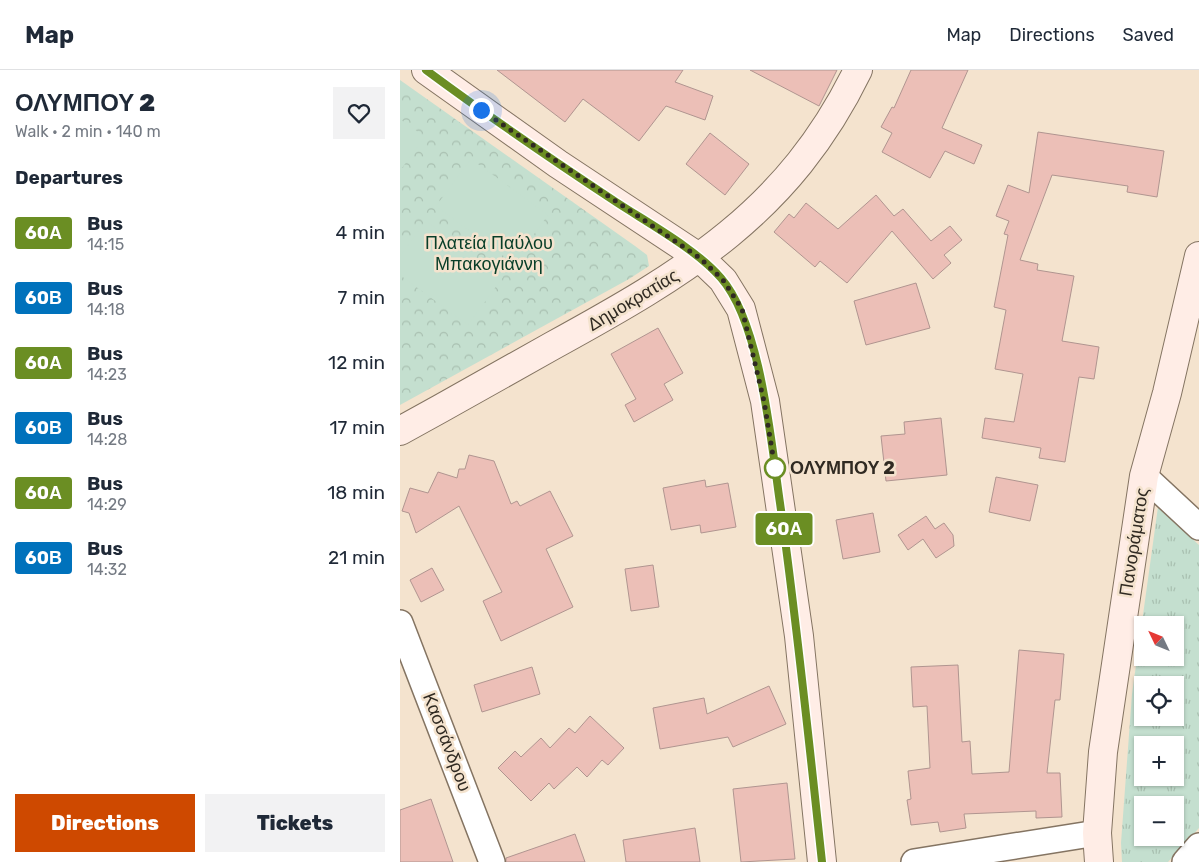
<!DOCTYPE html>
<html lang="en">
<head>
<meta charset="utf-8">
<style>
  :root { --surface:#fff; --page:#f2f2f3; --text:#1f2937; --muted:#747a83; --line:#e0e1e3; --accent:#ce4900 }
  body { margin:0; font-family:Rubik,sans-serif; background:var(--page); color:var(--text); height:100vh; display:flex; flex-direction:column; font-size:19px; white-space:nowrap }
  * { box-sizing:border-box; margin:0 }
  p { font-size:16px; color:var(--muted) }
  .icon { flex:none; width:28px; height:28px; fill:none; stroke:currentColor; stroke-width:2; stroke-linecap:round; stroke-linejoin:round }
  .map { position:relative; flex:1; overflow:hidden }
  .panel { display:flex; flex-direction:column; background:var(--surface); width:400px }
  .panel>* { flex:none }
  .badge { padding:0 10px; border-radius:4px; font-size:18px; line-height:32px }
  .needle { width:32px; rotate:313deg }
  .tools { position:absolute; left:734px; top:546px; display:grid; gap:10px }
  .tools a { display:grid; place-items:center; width:50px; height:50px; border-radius:0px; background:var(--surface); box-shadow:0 1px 4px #0004; font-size:25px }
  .you { position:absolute; width:25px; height:25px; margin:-12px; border:4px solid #fff; border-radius:50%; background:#1a73e8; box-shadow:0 0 0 8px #1a73e833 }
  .map>.badge { position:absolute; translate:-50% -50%; box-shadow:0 0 0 2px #fff }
  h2 { padding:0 15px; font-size:19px; line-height:45px }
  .round { display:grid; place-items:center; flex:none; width:52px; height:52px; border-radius:0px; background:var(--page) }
  .headline { display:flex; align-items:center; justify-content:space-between; height:85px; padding:0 15px }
  h1 { font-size:24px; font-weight:800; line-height:38px }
  .primary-button { display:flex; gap:10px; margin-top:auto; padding:10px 15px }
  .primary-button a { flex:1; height:58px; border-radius:0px; background:var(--accent); color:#fff; font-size:20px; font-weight:800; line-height:58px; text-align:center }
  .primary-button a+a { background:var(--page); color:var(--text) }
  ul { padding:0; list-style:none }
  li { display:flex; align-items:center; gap:15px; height:65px; padding:0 15px }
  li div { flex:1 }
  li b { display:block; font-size:19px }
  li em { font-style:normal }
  li .badge { min-width:55px; font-weight:700; text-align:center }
  header { display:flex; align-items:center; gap:30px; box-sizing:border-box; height:70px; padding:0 25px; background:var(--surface); border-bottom:1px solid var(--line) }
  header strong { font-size:24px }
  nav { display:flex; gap:28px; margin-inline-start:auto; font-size:18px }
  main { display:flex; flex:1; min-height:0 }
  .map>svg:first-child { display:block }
  .grass { fill:url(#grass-tufts); fill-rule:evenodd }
  .park { fill:url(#park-crowns) }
  .pitch { fill:#c4dfcf }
  .building { fill:#ecbfb7; stroke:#b09590 }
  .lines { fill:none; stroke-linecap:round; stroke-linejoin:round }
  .street-casing { stroke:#847462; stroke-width:28 }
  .secondary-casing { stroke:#847462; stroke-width:30 }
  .street { stroke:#fff; stroke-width:25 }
  .secondary { stroke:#ffede6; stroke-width:28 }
  .line-casing { stroke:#fff; stroke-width:11 }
  .line { stroke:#6b8e23; stroke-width:8 }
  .walk { stroke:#302a22; stroke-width:5; stroke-dasharray:0 9 }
  .stop-dot { fill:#fff; stroke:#6b8e23; stroke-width:2.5 }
  .labels { text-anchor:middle; stroke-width:5; stroke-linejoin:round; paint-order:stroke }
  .park-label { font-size:18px; fill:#083e28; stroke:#f4e3ce }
  .street-label { font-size:18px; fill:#302a22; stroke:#f4e3ce }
  .stop-label { font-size:18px; font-weight:bold; fill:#302a22; stroke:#f4e3ce; text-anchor:start }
</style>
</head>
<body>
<header>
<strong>Map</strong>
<nav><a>Map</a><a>Directions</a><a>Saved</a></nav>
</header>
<main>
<section class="panel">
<div class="headline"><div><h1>ΟΛΥΜΠΟΥ 2</h1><p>Walk · 2 min · 140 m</p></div><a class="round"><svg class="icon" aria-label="heart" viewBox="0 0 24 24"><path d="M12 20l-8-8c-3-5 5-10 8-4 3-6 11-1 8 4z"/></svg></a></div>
<h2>Departures</h2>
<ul>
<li><span class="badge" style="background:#6b8e23;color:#fff">60Α</span><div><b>Bus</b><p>14:15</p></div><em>4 min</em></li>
<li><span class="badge" style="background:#0072bc;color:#fff">60Β</span><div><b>Bus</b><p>14:18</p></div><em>7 min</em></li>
<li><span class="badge" style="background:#6b8e23;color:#fff">60Α</span><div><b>Bus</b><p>14:23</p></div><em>12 min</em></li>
<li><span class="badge" style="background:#0072bc;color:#fff">60Β</span><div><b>Bus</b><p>14:28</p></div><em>17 min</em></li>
<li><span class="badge" style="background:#6b8e23;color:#fff">60Α</span><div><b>Bus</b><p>14:29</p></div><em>18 min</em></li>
<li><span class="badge" style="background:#0072bc;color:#fff">60Β</span><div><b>Bus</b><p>14:32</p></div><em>21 min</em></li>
</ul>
<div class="primary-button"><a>Directions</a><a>Tickets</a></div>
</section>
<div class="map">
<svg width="799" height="792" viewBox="0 0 799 792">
  <defs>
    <pattern id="grass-tufts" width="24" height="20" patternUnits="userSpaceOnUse" patternTransform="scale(1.25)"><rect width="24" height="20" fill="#c4dfcf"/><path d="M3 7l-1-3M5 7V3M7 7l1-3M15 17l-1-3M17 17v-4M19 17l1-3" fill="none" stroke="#a9c0b1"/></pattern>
    <pattern id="park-crowns" width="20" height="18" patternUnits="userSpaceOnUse" patternTransform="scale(1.25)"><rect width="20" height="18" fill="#c4dfcf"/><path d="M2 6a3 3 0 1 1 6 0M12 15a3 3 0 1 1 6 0" fill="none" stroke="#a9c0b1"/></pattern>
  </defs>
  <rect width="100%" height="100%" fill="#f4e3ce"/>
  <path class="grass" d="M758 437 799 475V758L768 792H722L721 773 732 624ZM742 555H775V588H742ZM742 615H775V648H742ZM742 675H775V708H742ZM742 735H775V768H742Z"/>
  <path class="park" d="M0 10 235 176 247 185 249 196 229 209 0 335Z"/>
  <path class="pitch" d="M0 49 25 67 2 98 0 96Z
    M71 89 148 145 113 193 36 136Z
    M26 151 103 207 68 255 0 205V186Z"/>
  <path class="building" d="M97 0H283L275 12 313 26 305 50 266 36 239 71 183 29 165 52Z
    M350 0H437L419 36Z
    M511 0H568L542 58 582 75 574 94 545 81 530 108 482 82 492 63 481 57 492 37 494 38Z
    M638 62 764 81 757 127 727 122 728 116 652 105 620 190 638 194 637 200 674 206 662 271 699 277 694 309 679 307 665 392 639 388 641 378 582 368 585 348 614 352 623 304 595 299 606 240 594 237 608 165 604 164 609 151 596 146 608 115 629 123Z
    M310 63 349 94 325 125 286 94Z
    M476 125 494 146 503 139 531 171 550 156 562 170 544 185 551 193 533 209 492 161 447 213 420 191 415 197 374 162 389 144 394 148 406 133 438 159Z
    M516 213 530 258 466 275 454 231Z
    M258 258 283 303 264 314 273 330 234 352 225 335 236 329 211 284Z
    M541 348 547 405 486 411 481 366 505 364 504 352Z
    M69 385 94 391 111 434 117 431 120 436 150 421 173 466 146 479 173 537 101 571 83 531 102 522 59 436 16 463 9 443 2 441 10 418 28 423 38 402 57 408 59 399H65Z
    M596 407 638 415 630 451 589 442Z
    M305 410 306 417 328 413 336 457 301 463 300 455 271 460 263 418Z
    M473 443 480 482 443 489 436 450Z
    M526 446 535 459 544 453 553 465 554 476 536 488 523 469 508 480 498 465Z
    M253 495 259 537 231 541 225 499Z
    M32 498 44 520 21 532 10 510Z
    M619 580 664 584 660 630H655L647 703H660L662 747 636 748V741L564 744 566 758 540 762 538 752 511 755 507 730 511 729 508 701 530 698 527 636 513 637 511 597 558 595 562 672 570 671 572 704 609 702Z
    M132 597 140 624 82 642 74 615Z
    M369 616 386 654 333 677 328 667 260 679 253 638 304 628 307 644Z
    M190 646 224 678 208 695 202 690 187 707 177 697 154 719 149 713 131 731 98 698 115 681 121 687 141 668 150 678 169 658 175 663Z
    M387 713 395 789 341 792 333 719Z
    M31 729 53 792H0V740Z
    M295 758 300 792H226L223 770Z
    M175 764 185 792H106V788Z"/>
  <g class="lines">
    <g class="street-casing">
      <path id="street" d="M744 406 799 457
        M0 553 92 792
        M514 792 697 763
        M785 792 799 776"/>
    </g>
    <g class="secondary-casing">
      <path id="secondary" d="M26 0 158 94 300 188 323 210 341 239 365 331 399 566 422 792
        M0 361C51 333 102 304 152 276 285 203 389 142 458 0
        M699 792 697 763 703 682 744 406 767 323 799 186"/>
    </g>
    <use href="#street" class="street"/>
    <use href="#secondary" class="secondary"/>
  </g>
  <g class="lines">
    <g class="line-casing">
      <path id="line" d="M26 0C88 46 151 89 216 132 248 153 296 179 321 208 361 254 371 372 380 433 397 553 409 672 422 792"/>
    </g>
    <use href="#line" class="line"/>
    <path class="walk" d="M81 40 300 188 323 210 342 239 364 331 375 398"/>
  </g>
  <circle class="stop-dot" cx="375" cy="398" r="10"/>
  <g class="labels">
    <g class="park-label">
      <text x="89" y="179">Πλατεία Παύλου<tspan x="89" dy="21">Μπακογιάννη</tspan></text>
    </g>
    <g class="street-label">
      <text transform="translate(233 230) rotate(-31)" y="6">Δημοκρατίας</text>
      <text transform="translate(734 472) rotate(-81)" y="6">Πανοράματος</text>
      <text transform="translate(47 672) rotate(69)" y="6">Κασσάνδρου</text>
    </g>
    <g class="stop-label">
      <text x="390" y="404">ΟΛΥΜΠΟΥ 2</text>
    </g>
  </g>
</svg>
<div class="tools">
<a><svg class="needle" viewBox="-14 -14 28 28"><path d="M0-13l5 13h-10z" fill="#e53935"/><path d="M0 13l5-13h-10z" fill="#747a83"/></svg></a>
<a><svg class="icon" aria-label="locate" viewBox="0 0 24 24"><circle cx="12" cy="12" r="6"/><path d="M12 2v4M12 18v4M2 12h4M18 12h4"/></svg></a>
<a>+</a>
<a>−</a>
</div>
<div class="you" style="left:81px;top:40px"></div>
<b class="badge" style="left:384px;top:459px;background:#6b8e23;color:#fff">60Α</b>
</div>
</main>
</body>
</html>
